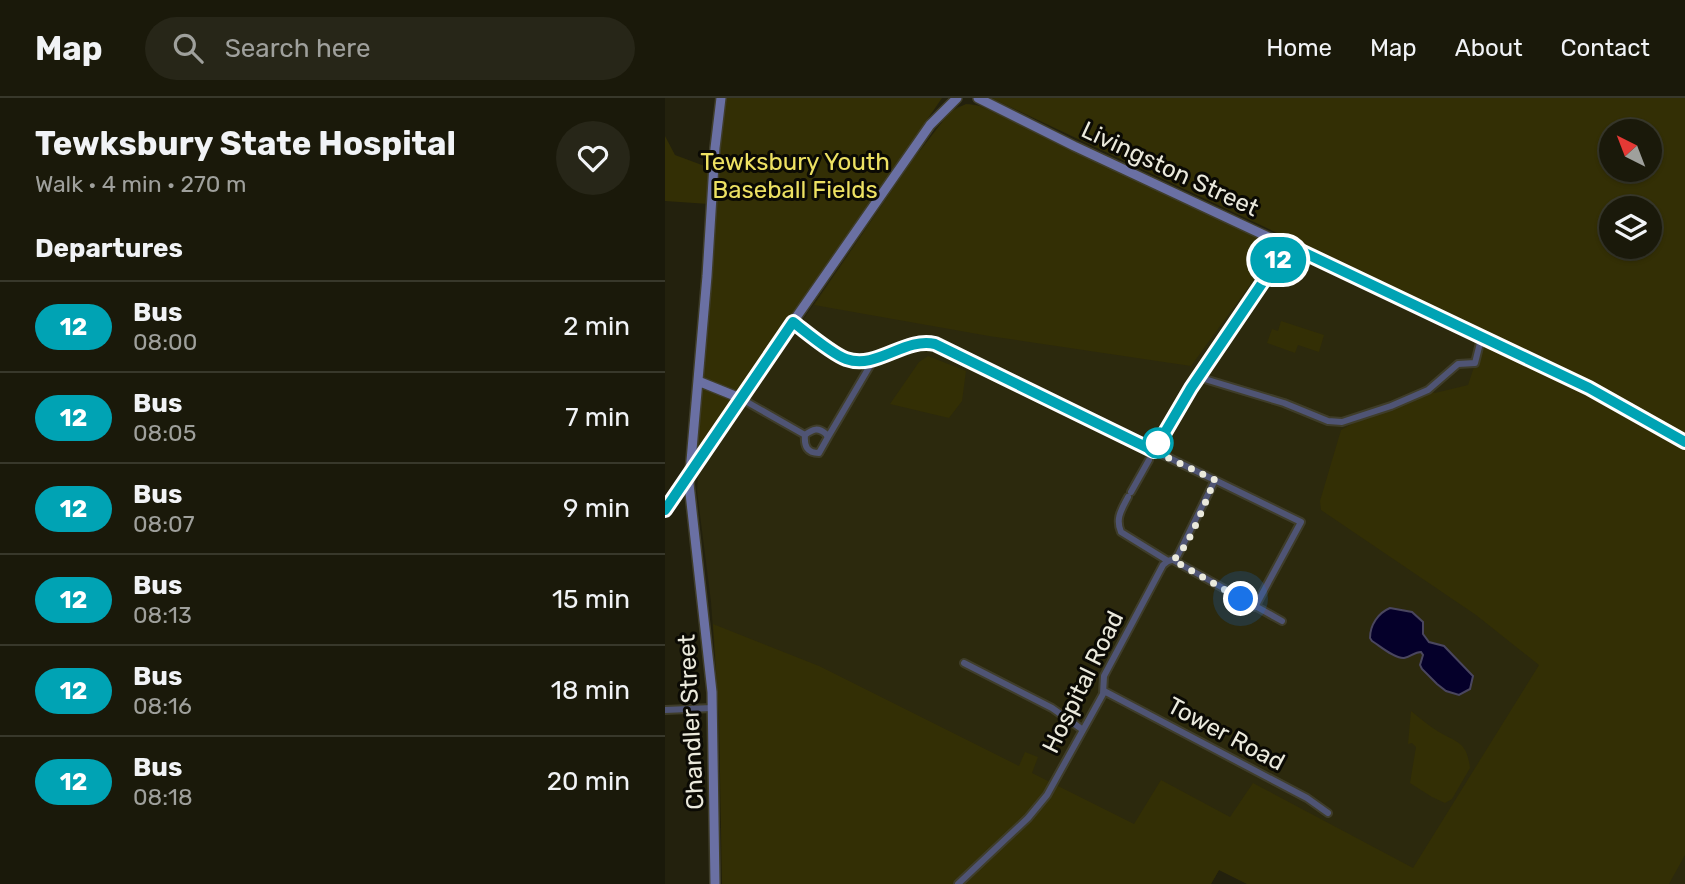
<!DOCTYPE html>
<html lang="en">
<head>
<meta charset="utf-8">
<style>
  :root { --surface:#1a190a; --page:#272618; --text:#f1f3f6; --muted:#9fa09c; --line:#38382b }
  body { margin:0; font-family:Rubik,sans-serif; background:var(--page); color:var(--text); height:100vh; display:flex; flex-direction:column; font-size:26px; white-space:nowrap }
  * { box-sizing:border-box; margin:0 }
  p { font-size:23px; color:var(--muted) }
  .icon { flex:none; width:38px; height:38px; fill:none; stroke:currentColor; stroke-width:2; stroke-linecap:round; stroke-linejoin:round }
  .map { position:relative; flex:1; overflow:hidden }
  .details { display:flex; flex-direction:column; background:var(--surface); width:665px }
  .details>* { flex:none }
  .badge { padding:0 14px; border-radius:23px; font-size:24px; line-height:46px }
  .needle { width:46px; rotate:318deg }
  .fabs { position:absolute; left:934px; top:21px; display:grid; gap:14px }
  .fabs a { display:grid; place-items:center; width:63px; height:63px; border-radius:50%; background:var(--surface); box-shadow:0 2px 5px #0004,0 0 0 2px var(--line); font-size:35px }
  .you { position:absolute; width:35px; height:35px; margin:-18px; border:5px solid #fff; border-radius:50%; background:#1a73e8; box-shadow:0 0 0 10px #1a73e833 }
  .map>.badge { position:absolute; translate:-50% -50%; box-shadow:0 0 0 4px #fff }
  h2 { padding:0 35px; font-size:26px; line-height:63px }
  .round { display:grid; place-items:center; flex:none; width:74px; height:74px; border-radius:37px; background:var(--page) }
  .overview { display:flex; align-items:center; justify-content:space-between; height:119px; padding:0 35px }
  h1 { font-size:33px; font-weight:700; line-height:52px }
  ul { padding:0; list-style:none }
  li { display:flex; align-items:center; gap:21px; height:91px; padding:0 35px; border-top:2px solid var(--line) }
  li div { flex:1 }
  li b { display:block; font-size:26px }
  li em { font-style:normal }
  li .badge { min-width:77px; font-weight:700; text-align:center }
  header { display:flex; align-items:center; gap:42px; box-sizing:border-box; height:98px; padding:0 35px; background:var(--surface); border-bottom:2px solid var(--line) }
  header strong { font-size:33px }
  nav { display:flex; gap:38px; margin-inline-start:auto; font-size:24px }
  .search { width:490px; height:63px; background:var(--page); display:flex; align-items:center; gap:18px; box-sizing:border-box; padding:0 24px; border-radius:38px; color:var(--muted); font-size:26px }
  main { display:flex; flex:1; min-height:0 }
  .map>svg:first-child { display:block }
  .built { fill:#2c290d }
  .green { fill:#332f05; fill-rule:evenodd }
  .water { fill:#05002a; stroke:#4a465f; stroke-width:2 }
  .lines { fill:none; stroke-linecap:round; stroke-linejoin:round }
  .street-casing { stroke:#3f3d2a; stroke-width:10 }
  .secondary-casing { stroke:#3f3d2a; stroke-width:12 }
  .street { stroke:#4f5474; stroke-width:6 }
  .secondary { stroke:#6a70a3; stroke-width:9 }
  .line-casing { stroke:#fff; stroke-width:16 }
  .line { stroke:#00a3b4; stroke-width:10 }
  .walk { stroke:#eae9dc; stroke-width:7; stroke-dasharray:0 12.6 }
  .stop-dot { fill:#fff; stroke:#00a3b4; stroke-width:3.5 }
  .labels { text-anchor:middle; stroke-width:6; stroke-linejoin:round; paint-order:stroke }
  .park-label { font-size:24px; fill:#ede162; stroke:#0b0a04 }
  .street-label { font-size:24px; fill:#eae9dc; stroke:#0b0a04 }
</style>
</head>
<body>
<header>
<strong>Map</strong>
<div class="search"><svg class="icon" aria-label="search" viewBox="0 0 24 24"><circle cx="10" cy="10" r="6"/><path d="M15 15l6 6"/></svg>Search here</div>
<nav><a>Home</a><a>Map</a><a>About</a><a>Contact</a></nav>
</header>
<main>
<section class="details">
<div class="overview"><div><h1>Tewksbury State Hospital</h1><p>Walk · 4 min · 270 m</p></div><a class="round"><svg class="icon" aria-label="heart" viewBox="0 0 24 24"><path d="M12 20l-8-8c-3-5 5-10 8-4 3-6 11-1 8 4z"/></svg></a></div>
<h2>Departures</h2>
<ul>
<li><span class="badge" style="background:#00a3b4;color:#fff">12</span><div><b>Bus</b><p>08:00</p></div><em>2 min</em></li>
<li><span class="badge" style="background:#00a3b4;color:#fff">12</span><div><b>Bus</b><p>08:05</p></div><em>7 min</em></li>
<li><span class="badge" style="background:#00a3b4;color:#fff">12</span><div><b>Bus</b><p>08:07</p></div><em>9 min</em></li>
<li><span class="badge" style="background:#00a3b4;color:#fff">12</span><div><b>Bus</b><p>08:13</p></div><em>15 min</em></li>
<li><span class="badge" style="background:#00a3b4;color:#fff">12</span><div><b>Bus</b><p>08:16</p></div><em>18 min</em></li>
<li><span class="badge" style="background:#00a3b4;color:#fff">12</span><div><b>Bus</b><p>08:18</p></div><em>20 min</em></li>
</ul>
</section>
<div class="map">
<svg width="1020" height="786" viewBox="0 0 1020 786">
  <rect width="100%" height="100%" fill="#23210d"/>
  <path class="built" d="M304 6 315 8 644 161 940 305 1020 351V786H582L554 772 546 786H57L54 618 46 504 32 393 33 377 38 367 247 63 283 16 292 9Z"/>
  <path class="green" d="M59 0H277L129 216 31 352 43 230Z
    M326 0H1020V339L932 286ZM985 33V72H947V33ZM947 110H985V149H947Z
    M301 6 315 8 614 147 526 268 324 238 149 207 247 63 285 14Z
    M0 38 10 57 45 70 44 106 0 103Z
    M616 223 659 237 654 254 633 247 630 255 602 245 607 231 613 233Z
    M817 245 940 305 1020 351V757L1004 786H582L554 772 546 786H57L54 618 48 526 154 568 354 668 360 654 373 659 367 675 469 726 496 682 565 719 588 685 748 770 874 567 811 517 656 412 655 403 676 332 703 317 768 294 770 295 803 287Z
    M263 258 301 273 297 303 284 320 225 306 254 264Z
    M746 613C755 620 764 628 774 634 793 645 802 644 805 670L787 701 780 705 767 699 745 685 751 649 747 645 743 646Z"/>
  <path class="water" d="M725 510 747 514 758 524V536L764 544 779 548 808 578 805 591 794 597 781 593 772 586 757 571 755 567 758 557 756 554C749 554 746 559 739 560 730 561 715 548 707 543L705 540C705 527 713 515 725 510Z"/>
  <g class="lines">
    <g class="street-casing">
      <path id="street" d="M128 224C141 234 167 256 181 261 212 272 239 239 270 246L636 424 590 509
        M533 279 619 305 663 323 677 324 726 308 763 292 793 266 810 265 815 245 812 238
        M75 300 140 337C139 348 142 355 154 355L163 339 161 336C153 329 148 331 140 337
        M163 339 209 261
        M489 353 526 290 623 147
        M466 394 484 362
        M463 399C457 411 450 420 456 434L503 463
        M508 462 617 523
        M299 565 387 610 418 632
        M439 593 642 700 663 715
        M0 612 47 610
        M293 786 363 720 382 697 438 596 439 578 498 467 503 463 510 461 513 457 550 382"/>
    </g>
    <g class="secondary-casing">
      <path id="secondary" d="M313 0 409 48 906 281 961 309 1020 344
        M33 283 75 300
        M0 412 75 300 265 27 292 0
        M50 786 47 594 24 386 42 178 50 50 56 0"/>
    </g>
    <use href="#street" class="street"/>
    <use href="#secondary" class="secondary"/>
  </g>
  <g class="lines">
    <g class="line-casing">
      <path id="line" d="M0 412 128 224C141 234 167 256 181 261 212 272 239 239 270 246L489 353 526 290 623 147 924 290 1020 344"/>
    </g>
    <use href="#line" class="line"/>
    <path class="walk" d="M493 345 489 353 550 382C540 403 525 449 508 462L576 501"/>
  </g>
  <circle class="stop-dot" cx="493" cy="345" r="14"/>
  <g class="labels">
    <g class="park-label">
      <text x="130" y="72">Tewksbury Youth<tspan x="130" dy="28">Baseball Fields</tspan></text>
    </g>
    <g class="street-label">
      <text transform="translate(505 71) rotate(25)" y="8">Livingston Street</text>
      <text transform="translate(418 584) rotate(-64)" y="8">Hospital Road</text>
      <text transform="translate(26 624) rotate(-93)" y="8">Chandler Street</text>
      <text transform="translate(561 636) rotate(28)" y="8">Tower Road</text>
    </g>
  </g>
</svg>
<div class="fabs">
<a><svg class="needle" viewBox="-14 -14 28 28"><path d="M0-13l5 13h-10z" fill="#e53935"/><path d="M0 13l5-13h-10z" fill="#9fa09c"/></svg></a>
<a><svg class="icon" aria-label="layers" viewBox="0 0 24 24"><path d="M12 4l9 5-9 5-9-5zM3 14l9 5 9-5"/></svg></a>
</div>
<div class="you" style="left:576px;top:501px"></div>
<b class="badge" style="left:613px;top:162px;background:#00a3b4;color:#fff">12</b>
</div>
</main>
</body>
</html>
